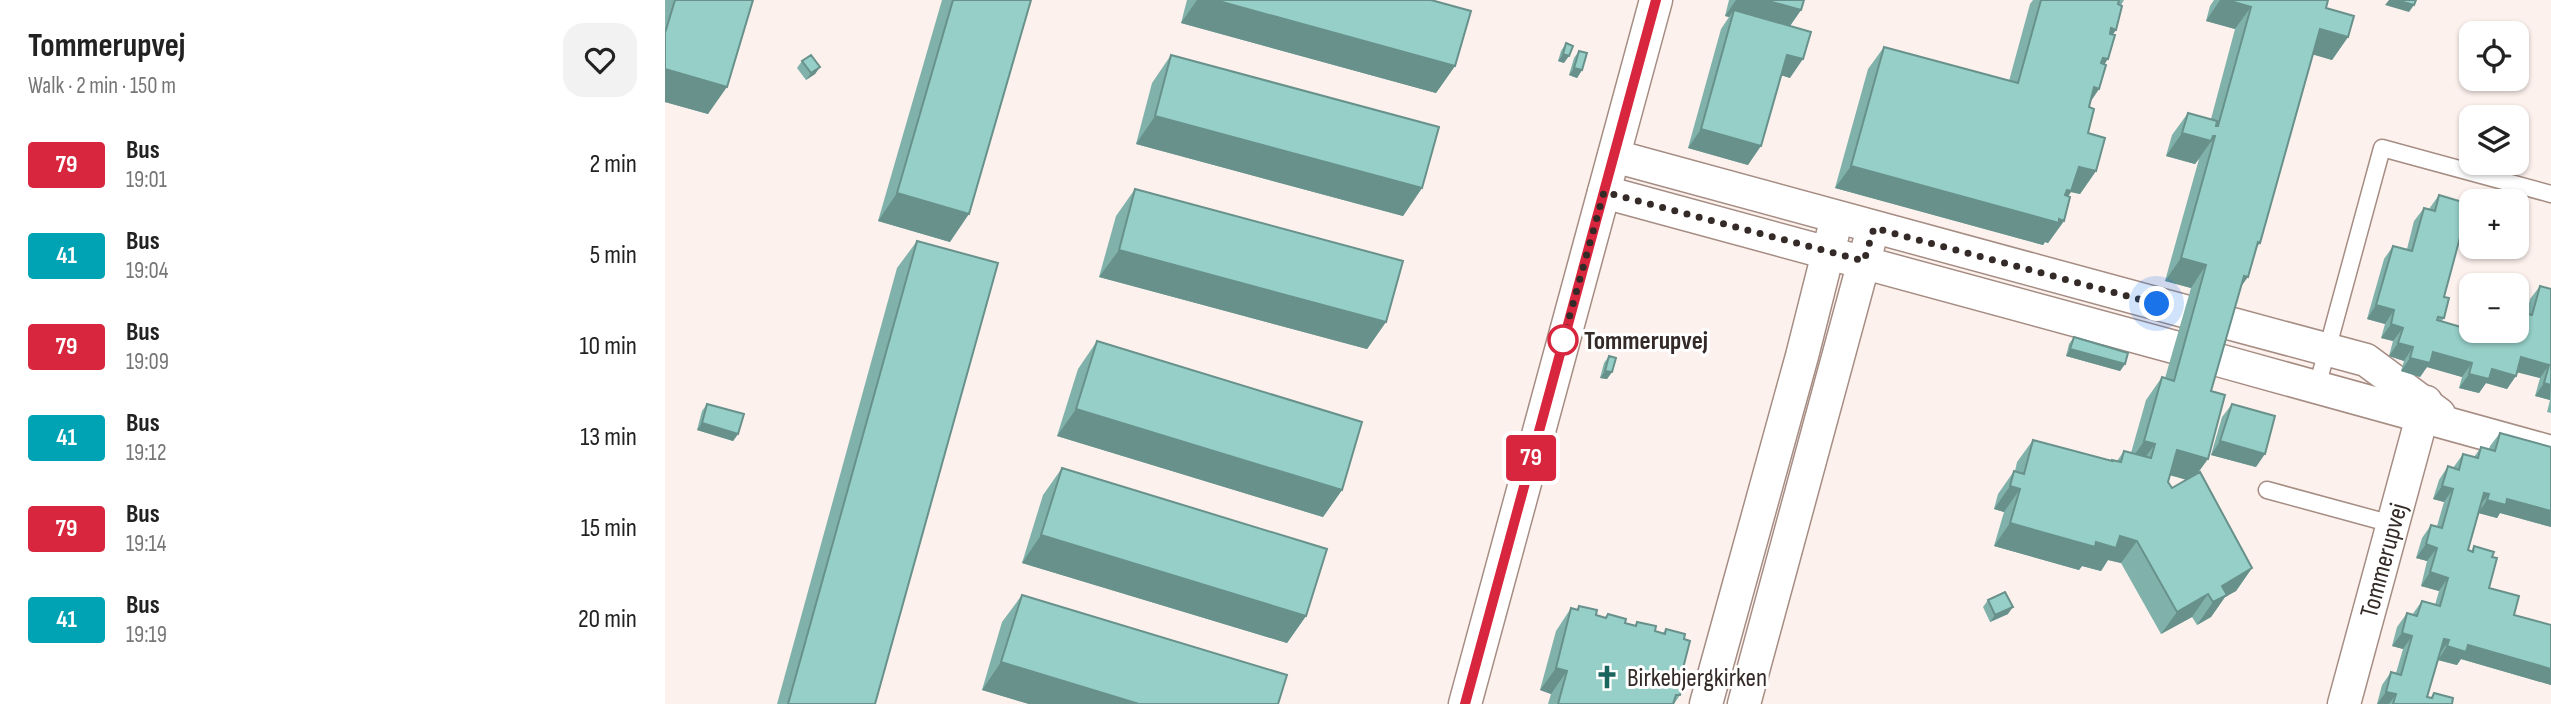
<!DOCTYPE html>
<html lang="en">
<head>
<meta charset="utf-8">
<style>
  :root { --surface:#fff; --page:#f2f2f2; --text:#222; --muted:#767676 }
  body { margin:0; font-family:"Sofia Sans Condensed",sans-serif; background:var(--page); color:var(--text); height:100vh; display:flex; flex-direction:column; font-size:26px; white-space:nowrap }
  * { box-sizing:border-box; margin:0 }
  p { font-size:23px; color:var(--muted) }
  .icon { flex:none; width:38px; height:38px; fill:none; stroke:currentColor; stroke-width:2; stroke-linecap:round; stroke-linejoin:round }
  .map { position:relative; flex:1; overflow:hidden }
  .side { display:flex; flex-direction:column; background:var(--surface); width:665px }
  .side>* { flex:none }
  .badge { padding:0 14px; border-radius:5px; font-size:24px; line-height:46px }
  .tools { position:absolute; left:1794px; top:21px; display:grid; gap:14px }
  .tools a { display:grid; place-items:center; width:70px; height:70px; border-radius:14px; background:var(--surface); box-shadow:0 2px 5px #0004; font-size:35px }
  .you { position:absolute; width:35px; height:35px; margin:-18px; border:5px solid #fff; border-radius:50%; background:#1a73e8; box-shadow:0 0 0 10px #1a73e833 }
  .map>.badge { position:absolute; translate:-50% -50%; box-shadow:0 0 0 4px #fff }
  .round { display:grid; place-items:center; flex:none; width:74px; height:74px; border-radius:21px; background:var(--page) }
  .head { display:flex; align-items:center; justify-content:space-between; height:119px; padding:0 28px }
  h1 { font-size:33px; font-weight:700; line-height:52px }
  ul { padding:0; list-style:none }
  li { display:flex; align-items:center; gap:21px; height:91px; padding:0 28px }
  li div { flex:1 }
  li b { display:block; font-size:26px }
  li em { font-style:normal }
  li .badge { min-width:77px; font-weight:700; text-align:center }
  main { display:flex; flex:1; min-height:0 }
  .map>svg:first-child { display:block }
  .lines { fill:none; stroke-linecap:round; stroke-linejoin:round }
  .service-casing { stroke:#a58d84; stroke-width:19 }
  .minor-casing { stroke:#a58d84; stroke-width:35 }
  .service { stroke:#fff; stroke-width:16 }
  .minor { stroke:#fff; stroke-width:32 }
  .wall { fill:#80b2ab; fill-rule:evenodd }
  .shaded-wall { fill:#68918b }
  .building { fill:#95cfc7; stroke:#68918b; stroke-width:2 }
  .line-casing { stroke:#fff; stroke-width:16 }
  .line { stroke:#d7263d; stroke-width:10 }
  .walk { stroke:#342a27; stroke-width:7; stroke-dasharray:0 12.6 }
  .stop-dot { fill:#fff; stroke:#d7263d; stroke-width:3.5 }
  .labels { text-anchor:middle; stroke-width:6; stroke-linejoin:round; paint-order:stroke }
  .stop-label { font-size:26px; font-weight:bold; fill:#342a27; stroke:#fff; text-anchor:start }
  .street-label { font-size:26px; fill:#342a27; stroke:#fff }
  .poi-label { font-size:26px; fill:#342a27; stroke:#fff; text-anchor:start }
</style>
</head>
<body>
<main>
<section class="side">
<div class="head"><div><h1>Tommerupvej</h1><p>Walk · 2 min · 150 m</p></div><a class="round"><svg class="icon" aria-label="heart" viewBox="0 0 24 24"><path d="M12 20l-8-8c-3-5 5-10 8-4 3-6 11-1 8 4z"/></svg></a></div>
<ul>
<li><span class="badge" style="background:#d7263d;color:#fff">79</span><div><b>Bus</b><p>19:01</p></div><em>2 min</em></li>
<li><span class="badge" style="background:#00a3b4;color:#fff">41</span><div><b>Bus</b><p>19:04</p></div><em>5 min</em></li>
<li><span class="badge" style="background:#d7263d;color:#fff">79</span><div><b>Bus</b><p>19:09</p></div><em>10 min</em></li>
<li><span class="badge" style="background:#00a3b4;color:#fff">41</span><div><b>Bus</b><p>19:12</p></div><em>13 min</em></li>
<li><span class="badge" style="background:#d7263d;color:#fff">79</span><div><b>Bus</b><p>19:14</p></div><em>15 min</em></li>
<li><span class="badge" style="background:#00a3b4;color:#fff">41</span><div><b>Bus</b><p>19:19</p></div><em>20 min</em></li>
</ul>
</section>
<div class="map">
<svg width="1886" height="704" viewBox="0 0 1886 704">
  <rect width="100%" height="100%" fill="#fcf1ed"/>
  <g class="lines">
    <g class="service-casing">
      <path id="service" d="M1652 387 1717 148 1886 194
        M1602 490 1727 524"/>
    </g>
    <g class="minor-casing">
      <g id="minor">
        <path d="M949 156 1519 311"/>
        <path d="M939 192 1509 347"/>
        <path d="M1556 321 1701 360 1774 414"/>
        <path d="M1546 358 1886 452"/>
        <path d="M800 704 991 0"/>
        <path d="M1041 704 1137 356 1168 233"/>
        <path d="M1079 704 1204 243"/>
        <path id="s1" d="M1679 704 1761 402"/>
      </g>
    </g>
    <use href="#service" class="service"/>
    <use href="#minor" class="minor"/>
  </g>
  <path class="wall" d="M0 0H88L43 114 0 102Z
    M277 0H366L285 242 213 221Z
    M522 0H766L790 66 771 93 516 23Z
    M1064 0H1139L1136 10 1125 26V78L1116 75 1083 165 1023 148 1056 29 1064 17 1060 16Z
    M1368 0H1459L1456 5 1451 30 1447 35 1434 89 1426 101 1424 107 1423 133 1431 171 1415 194 1406 192 1403 196 1399 221 1383 243 1380 242 1378 245 1170 188 1203 69 1219 47 1344 81 1365 4Z
    M1549 0H1663L1661 8 1683 37 1667 60 1648 54 1595 243 1590 250 1576 287 1546 391 1532 474 1587 568 1571 591 1560 597 1546 617 1532 625 1527 617 1496 634 1456 563 1443 560 1436 571 1417 566 1414 570 1329 546 1339 512 1329 509 1333 494 1349 471H1350L1352 462 1368 440 1446 461 1447 460 1452 461 1459 451 1466 453 1481 400 1497 377 1500 378 1526 288 1500 281 1534 159 1530 164 1501 156 1507 135 1523 113 1546 119 1570 29 1541 21 1545 6ZM1505 475 1512 477 1521 480 1507 488 1503 482Z
    M901 43 899 63 893 61 896 51Z
    M914 51 917 70 912 78 904 75 909 58Z
    M506 55 757 188 738 216 471 144 487 83Z
    M137 61 155 67 150 74 141 80 132 68Z
    M470 189 721 322 702 349 434 277 451 216Z
    M1774 195 1779 297V318L1776 322 1819 334 1820 331H1852L1862 313 1865 299 1875 286 1886 289V413L1882 412 1885 400 1870 396 1875 378 1852 372 1842 389 1821 383 1814 393 1794 388 1797 377 1762 367 1755 377 1736 371 1739 361 1724 356 1728 341 1716 338 1720 324 1702 319 1719 259 1728 246 1742 249 1749 221 1759 208 1764 209Z
    M252 241 210 704H112L232 268Z
    M1409 337 1460 364 1455 371 1401 356 1404 344Z
    M432 341 677 490 658 517 392 436 413 369Z
    M944 356 947 372 942 379 935 378 939 363Z
    M42 404 73 434 68 441 32 430 37 411Z
    M1567 404 1591 467 1546 455 1557 417Z
    M1835 433 1886 447V527L1835 513 1832 518 1814 513 1803 550 1806 551 1809 546 1827 557 1824 588 1849 615 1886 625V685L1796 659 1792 665 1773 660 1762 697 1766 698 1769 693 1787 704H1712L1717 685 1726 672 1731 673 1738 649 1727 646 1732 627 1742 613 1747 615 1757 601 1770 605 1774 591 1756 586 1762 561 1751 558 1757 538 1766 525 1772 526 1779 502 1768 499 1774 480 1783 466 1788 468 1798 454 1809 457 1816 447 1824 449 1825 446Z
    M397 468 641 616 622 643 357 563 378 495Z
    M357 595 613 704H364L317 690 337 622Z
    M1323 600 1343 614 1325 622 1318 607Z
    M914 606 931 615 960 623 970 625 972 622 990 631 998 633 1001 629 1019 639 1015 695 1009 704H883L886 694 875 690 891 631 906 608 911 610Z"/>
  <path class="shaded-wall" d="M532 0H550L790 66 771 93 516 23Z
    M1071 0H1100L1136 10 1120 33 1069 10 1064 17 1060 16Z
    M1555 0H1562L1586 7 1570 29 1541 21Z
    M1724 0H1731L1749 5 1744 12 1720 5Z
    M1446 28 1451 30 1435 52Z
    M1655 29 1683 37 1667 60 1639 52Z
    M898 54 904 56 899 63 893 61Z
    M1122 55 1138 59 1125 78 1109 73Z
    M1438 58 1443 59 1427 82Z
    M155 67 150 74 141 80 146 73Z
    M909 68 917 70 912 78 904 75Z
    M0 69 62 87 43 114 0 102Z
    M1429 87 1434 89 1419 111Z
    M490 116 757 188 738 216 471 144Z
    M1036 129 1096 146 1083 165 1023 148Z
    M1517 133 1550 136 1530 164 1501 156Z
    M1186 166 1394 219 1399 221 1383 243 1380 242 1378 245 1170 188Z
    M1414 167 1431 171 1415 194 1406 192 1391 214Z
    M232 193 304 214 285 242 213 221Z
    M454 250 721 322 702 349 434 277Z
    M1516 258 1541 265 1526 288 1500 281Z
    M1579 276 1583 277 1567 299Z
    M1711 305 1729 310 1720 324 1702 319Z
    M1726 324 1738 328 1728 341 1716 338Z
    M1825 331 1831 332 1822 345 1816 344Z
    M1733 343 1748 347 1739 361 1724 356Z
    M1405 349 1460 364 1455 371 1401 356Z
    M1768 352 1807 363 1797 377 1762 367 1755 377 1736 371 1745 358Z
    M1856 357 1884 365 1875 378 1847 371Z
    M1827 369 1851 376 1842 389 1821 383 1814 393 1794 388 1804 374Z
    M940 371 947 372 942 379 935 378Z
    M1879 383 1886 385 1885 400 1870 396Z
    M411 409 677 490 658 517 392 436Z
    M37 423 73 434 68 441 32 430Z
    M1479 441 1490 444 1474 466 1464 463Z
    M1555 441 1600 454 1591 467 1546 455Z
    M1512 450 1543 459 1527 481 1496 473Z
    M1345 486 1355 489 1339 512 1329 509Z
    M1777 486 1788 489 1779 502 1768 499Z
    M1819 493 1824 494 1814 507Z
    M1842 499 1886 511V527L1835 513 1832 518 1813 513 1822 500Z
    M1345 523 1431 542 1455 536 1472 541 1456 563 1443 560 1436 571 1417 566 1414 570 1329 546Z
    M376 535 641 616 622 643 357 563Z
    M1761 544 1772 548 1762 561 1751 558Z
    M1587 568 1571 591 1560 597 1546 617 1532 625 1548 602 1557 586Z
    M1765 572 1783 578 1774 591 1756 586Z
    M1543 594 1527 617 1496 634 1512 612Z
    M1348 607 1343 614 1325 622 1330 615Z
    M1737 633 1747 636 1738 649 1727 646Z
    M1779 639 1784 640 1775 654Z
    M1803 645 1886 669V685L1796 659 1792 665 1773 660 1782 646Z
    M336 662 474 704H364L317 690Z
    M891 668 902 671 886 694 875 690Z
    M1721 692 1731 694 1724 704H1712Z"/>
  <path class="building" d="M10 0H88L62 87 0 69V33Z
    M288 0H366L304 214 232 193Z
    M550 0H766L806 11 790 66Z
    M1100 0H1139L1136 10Z
    M1376 0H1454L1453 4 1457 6 1451 30 1446 28 1445 34 1450 35 1443 59 1438 58 1436 63 1441 65 1434 89 1429 87 1424 107 1429 109 1423 133 1440 138 1431 171 1414 167 1406 191 1402 190 1400 195 1405 197 1399 221 1394 219V223L1186 166 1219 47 1353 83Z
    M1562 0H1663L1661 8 1689 16 1683 37 1655 29 1595 243 1593 242 1583 277 1579 276 1546 391 1560 395 1543 459 1512 450 1503 482 1507 488 1535 472 1587 568 1557 586 1562 595 1548 602 1543 594 1512 612 1472 541 1455 536 1451 548 1431 542 1430 547 1345 523 1355 489 1345 486 1349 471 1359 474 1368 440 1447 461V460L1456 462 1459 451 1486 458 1490 444 1479 441 1497 377 1509 381 1541 265 1516 258 1550 136H1548L1546 141 1517 133 1523 113 1552 121 1551 126H1553L1586 7Z
    M1731 0H1751L1749 5Z
    M1069 10 1146 32 1138 59 1122 55 1096 146 1036 129Z
    M901 43 908 46 904 56 898 54Z
    M914 51 922 53 917 70 909 68Z
    M146 55 155 67 146 73 137 61Z
    M506 55 774 127 757 188 490 116Z
    M470 189 738 261 721 322 454 250Z
    M1774 195 1804 204 1779 297 1784 298 1779 318 1773 317 1772 320 1830 337 1831 332 1827 331H1852V311L1867 315 1875 286 1886 289V385L1879 383 1884 365 1856 357 1851 376 1827 369 1824 379 1804 374 1807 363 1768 352 1765 363 1745 358 1748 347 1733 343 1738 328 1726 324 1729 310 1711 305 1728 246 1747 251 1759 208 1770 211Z
    M252 241 333 263 210 704H123Z
    M1409 337 1463 353 1460 364 1405 349Z
    M432 341 697 422 677 490 411 409Z
    M944 356 951 358 947 372 940 371Z
    M42 404 79 414 73 434 37 423Z
    M1567 404 1610 416 1600 454 1555 441Z
    M1835 433 1886 447V511L1842 499 1841 505 1822 500 1824 494 1819 493 1803 550 1808 552 1809 546 1829 552 1827 557 1832 558 1824 588 1854 596 1849 615 1886 625V669L1803 645 1801 652 1782 646 1784 640 1779 639 1762 697 1767 698 1769 693 1788 698 1787 704H1728L1731 694 1721 692 1726 672 1736 675 1747 636 1737 633 1742 613 1752 616 1757 601 1775 606 1783 578 1765 572 1772 548 1761 544 1766 525 1777 528 1788 489 1777 486 1783 466 1794 470 1798 454 1813 458 1816 447 1830 451Z
    M397 468 662 549 641 616 376 535Z
    M1340 592 1348 607 1330 615 1323 600Z
    M357 595 622 675 613 704H474L336 662Z
    M914 606 932 610 931 615 941 618 943 614 961 619 960 623 971 626 972 622 991 626 990 631 1000 634 1001 629 1020 634 1019 639 1025 641 1016 676 1020 677 1015 695H1011L1008 704H893L902 671 891 668 906 608 913 610Z"/>
  <g class="lines">
    <g class="line-casing">
      <path id="line" d="M800 704 991 0"/>
    </g>
    <use href="#line" class="line"/>
    <path class="walk" d="M898 340 939 192 1199 261 1209 228 1492 304"/>
  </g>
  <defs>
    <g id="church-bare" transform="scale(1.89)"><path d="M-1.2-6h2.4v3.5h3.3v2.4h-3.3V6h-2.4V-.1h-3.3v-2.4h3.3Z" fill="#19645c" stroke="#fff" stroke-width="2.5" paint-order="stroke"/></g>
  </defs>
  <g fill-rule="evenodd">
    <use href="#church-bare" x="942" y="677"/>
  </g>
  <circle class="stop-dot" cx="898" cy="340" r="14"/>
  <g class="labels">
    <g class="stop-label">
      <text x="919" y="349">Tommerupvej</text>
    </g>
    <g class="street-label">
      <text dy="9" stroke="none"><textPath href="#s1" startOffset="149">Tommerupvej</textPath></text>
    </g>
    <g class="poi-label">
      <text x="962" y="686">Birkebjergkirken</text>
    </g>
  </g>
</svg>
<div class="tools">
<a><svg class="icon" aria-label="locate" viewBox="0 0 24 24"><circle cx="12" cy="12" r="6"/><path d="M12 2v4M12 18v4M2 12h4M18 12h4"/></svg></a>
<a><svg class="icon" aria-label="layers" viewBox="0 0 24 24"><path d="M12 4l9 5-9 5-9-5zM3 14l9 5 9-5"/></svg></a>
<a>+</a>
<a>−</a>
</div>
<div class="you" style="left:1492px;top:304px"></div>
<b class="badge" style="left:866px;top:458px;background:#d7263d;color:#fff">79</b>
</div>
</main>
</body>
</html>
